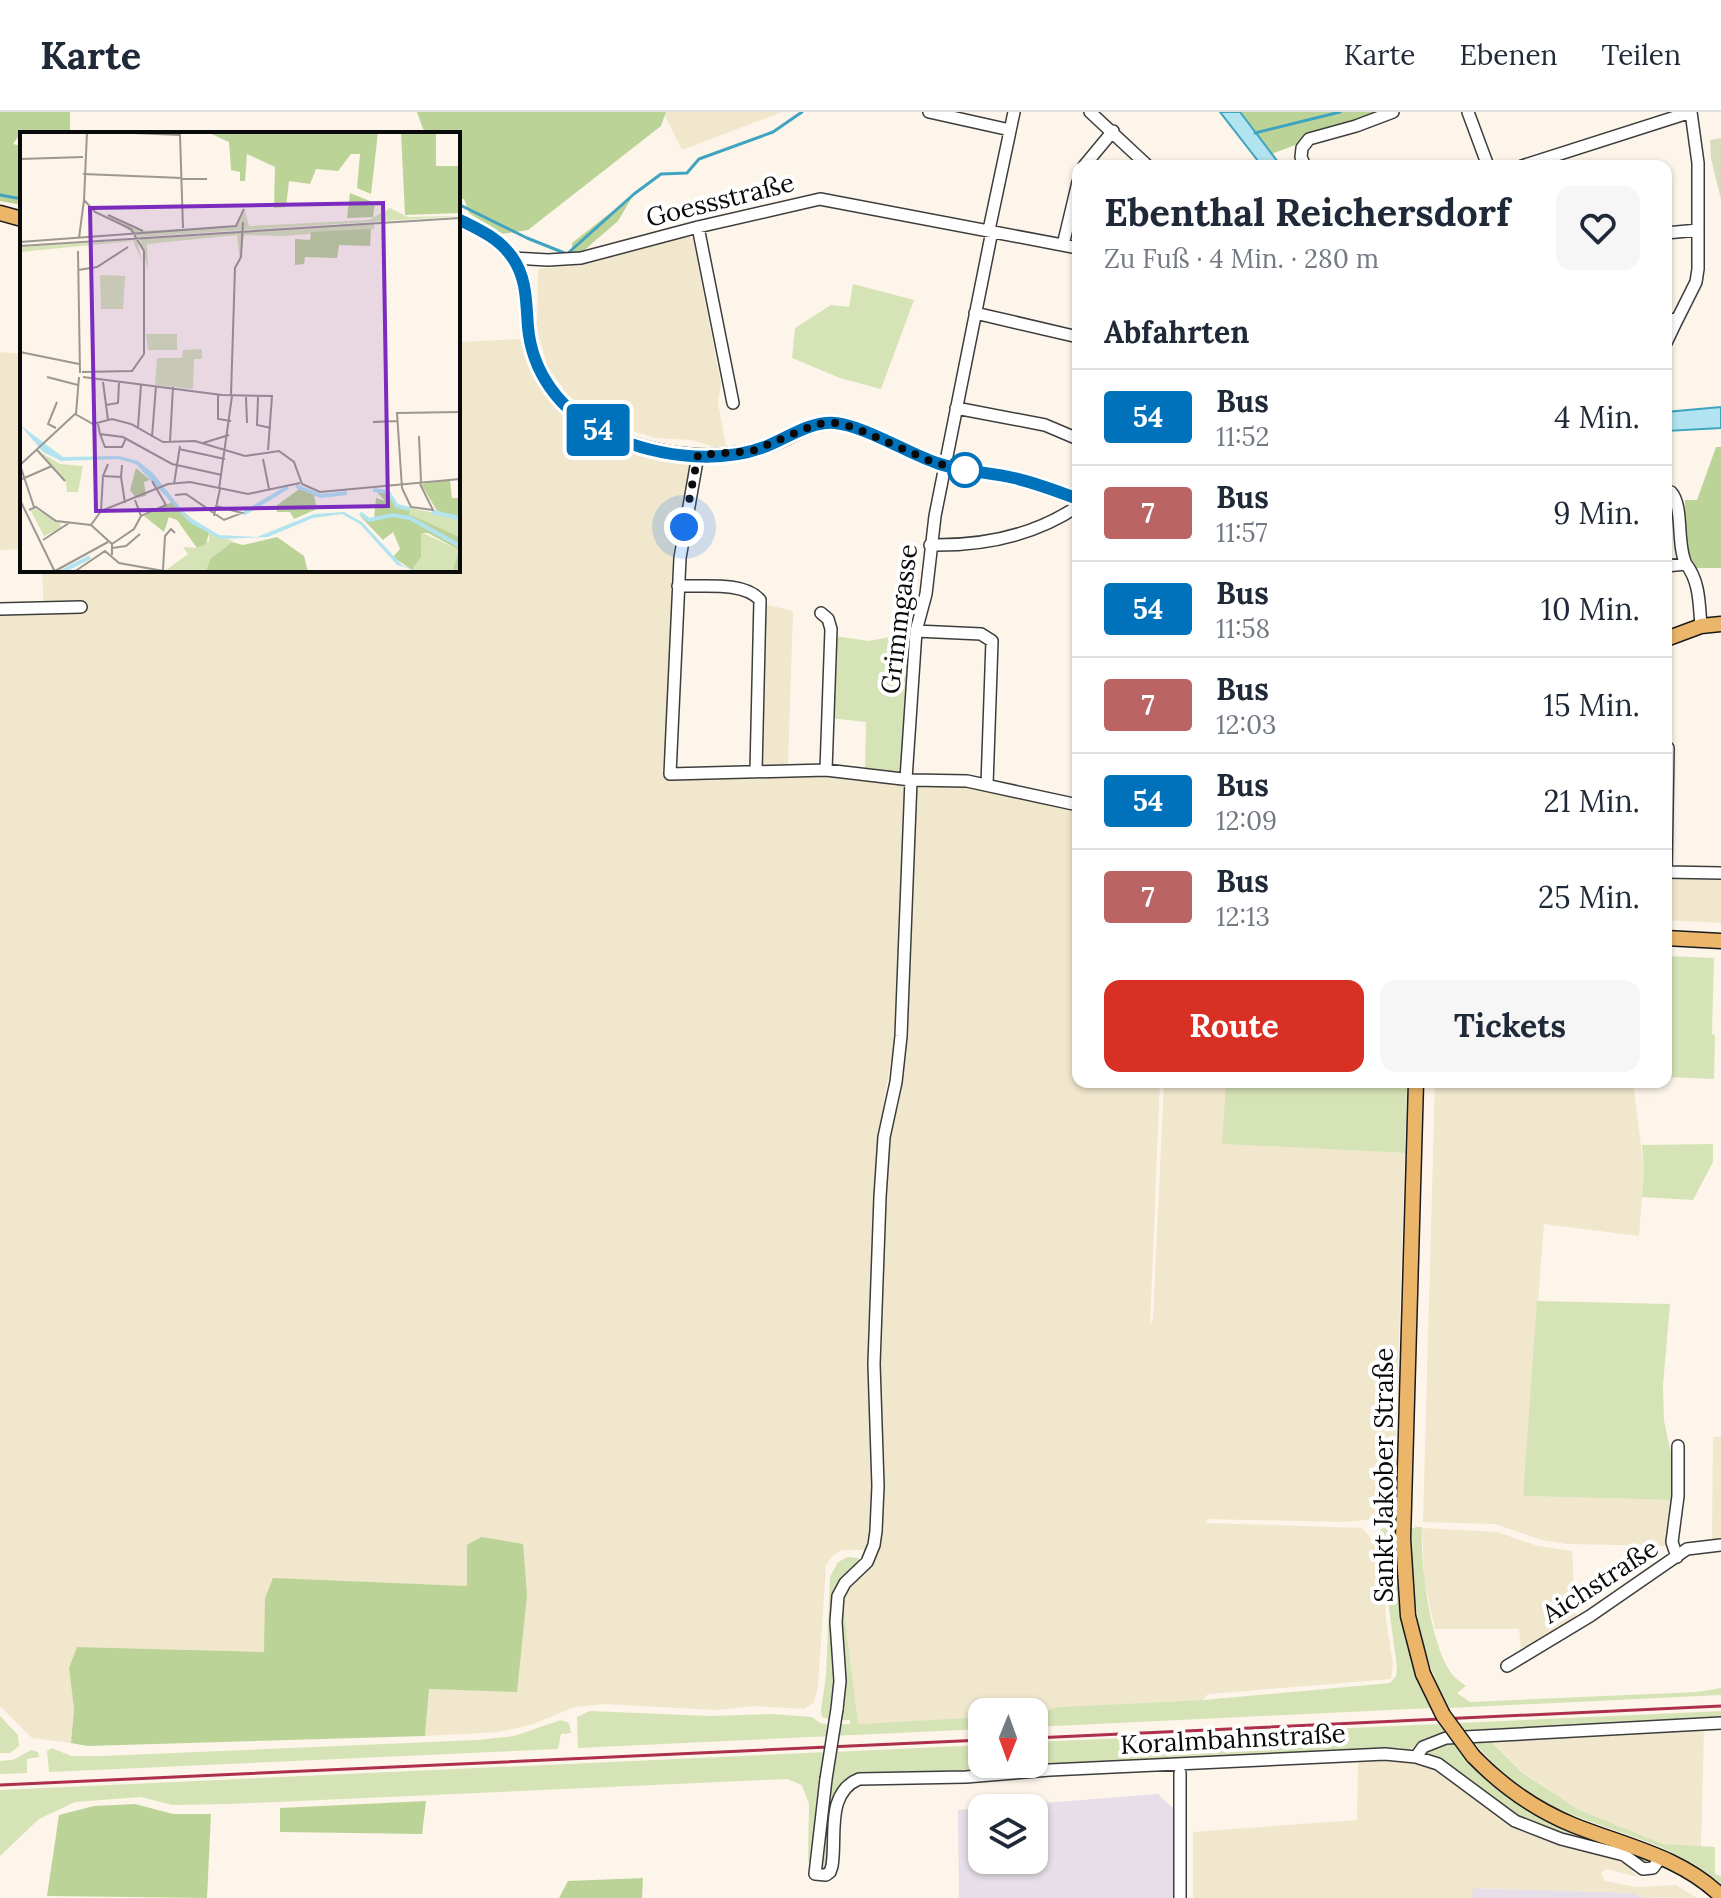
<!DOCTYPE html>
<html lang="de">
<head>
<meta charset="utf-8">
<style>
  :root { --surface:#fff; --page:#f6f6f7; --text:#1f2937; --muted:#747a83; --line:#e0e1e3; --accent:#d93025 }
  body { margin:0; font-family:Lora,serif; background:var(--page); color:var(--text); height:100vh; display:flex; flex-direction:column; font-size:30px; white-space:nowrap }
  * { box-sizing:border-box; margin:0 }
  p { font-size:26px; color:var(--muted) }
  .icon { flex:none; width:44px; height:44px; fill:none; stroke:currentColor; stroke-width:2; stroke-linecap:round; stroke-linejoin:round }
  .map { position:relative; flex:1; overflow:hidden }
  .details { position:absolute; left:1072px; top:48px; width:600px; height:928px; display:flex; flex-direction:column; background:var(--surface); border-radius:16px; box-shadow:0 2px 6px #0004 }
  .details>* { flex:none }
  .badge { padding:0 16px; border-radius:6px; font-size:28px; line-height:52px }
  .needle { width:52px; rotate:181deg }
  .fabs { position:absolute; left:968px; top:1586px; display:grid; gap:16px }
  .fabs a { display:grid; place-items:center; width:80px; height:80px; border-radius:16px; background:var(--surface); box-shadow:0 2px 6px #0004; font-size:40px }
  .you { position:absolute; width:40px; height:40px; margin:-20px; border:6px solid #fff; border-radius:50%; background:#1a73e8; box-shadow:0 0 0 12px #1a73e833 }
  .map>.badge { position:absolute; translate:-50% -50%; box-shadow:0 0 0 4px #fff }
  h2 { padding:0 32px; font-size:30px; line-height:72px }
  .round { display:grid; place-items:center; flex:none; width:84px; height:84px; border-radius:16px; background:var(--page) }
  .overview { display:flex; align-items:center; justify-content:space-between; height:136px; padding:0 32px }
  h1 { font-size:38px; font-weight:700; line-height:60px }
  .cta { display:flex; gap:16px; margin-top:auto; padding:16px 32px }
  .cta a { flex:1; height:92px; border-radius:16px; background:var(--accent); color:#fff; font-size:32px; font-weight:700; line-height:92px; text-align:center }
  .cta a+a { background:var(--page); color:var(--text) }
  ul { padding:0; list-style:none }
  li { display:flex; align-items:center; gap:24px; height:96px; padding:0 32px; border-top:2px solid var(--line) }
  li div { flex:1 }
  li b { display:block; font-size:30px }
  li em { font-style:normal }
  li .badge { min-width:88px; font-weight:700; text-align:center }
  header { display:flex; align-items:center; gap:48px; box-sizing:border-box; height:112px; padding:0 40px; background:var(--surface); border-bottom:2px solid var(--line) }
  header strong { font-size:38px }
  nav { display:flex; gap:44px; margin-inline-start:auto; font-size:28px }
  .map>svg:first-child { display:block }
  .industrial { fill:#e6dee8; fill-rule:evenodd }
  .farmland { fill:#f0e7cc }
  .green { fill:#d6e3b6 }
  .forest { fill:#bcd397 }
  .cemetery { fill:#d7dcbd }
  .water { fill:#b2e3f0; stroke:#40a3c0; stroke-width:2 }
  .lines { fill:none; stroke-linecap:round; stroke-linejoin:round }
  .stream { stroke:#40a3c0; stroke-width:3 }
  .minor-casing { stroke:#3d3d3d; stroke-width:14 }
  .major-casing { stroke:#1b1b1b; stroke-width:17 }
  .minor { stroke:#fff; stroke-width:11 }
  .major { stroke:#ecb66a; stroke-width:14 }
  .rail { stroke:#ac304b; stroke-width:3 }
  .minor-bridge-casing { stroke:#3d3d3d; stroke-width:14; stroke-linecap:butt }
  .major-bridge-casing { stroke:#1b1b1b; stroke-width:17; stroke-linecap:butt }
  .minor-bridge { stroke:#fff; stroke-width:11 }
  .major-bridge { stroke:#ecb66a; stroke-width:14 }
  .line-casing { stroke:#fff; stroke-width:18 }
  .line { stroke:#0072bc; stroke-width:12 }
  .walk { stroke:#0a0a0a; stroke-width:8; stroke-dasharray:0 14.4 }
  .stop-dot { fill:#fff; stroke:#0072bc; stroke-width:4 }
  .labels { text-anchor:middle; stroke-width:8; stroke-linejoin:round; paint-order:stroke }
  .street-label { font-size:26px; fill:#0a0a0a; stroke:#fff }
  .inset-river { fill:none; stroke:#b2e3f0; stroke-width:4 }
  .inset-road { fill:none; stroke:#9c9790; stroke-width:2 }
  .view { fill:#7b2cbf; fill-opacity:0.15; stroke:#7b2cbf; stroke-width:4 }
  .inset-edge { fill:none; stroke:#0a0a0a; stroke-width:4 }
</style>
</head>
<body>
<header>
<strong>Karte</strong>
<nav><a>Karte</a><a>Ebenen</a><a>Teilen</a></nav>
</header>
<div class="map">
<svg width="1721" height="1786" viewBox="0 0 1721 1786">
  <rect width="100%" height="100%" fill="#fdf5e9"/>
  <path class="industrial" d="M1158 1682 1175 1698V1786H959L958 1698ZM982 1696H1034V1748H982Z
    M1472 1776 1636 1781 1640 1785 1667 1786H1472Z"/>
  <path class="farmland" d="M666 0H782L682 38 665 4Z
    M687 123 693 127 721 272 718 291 726 334 715 335 691 328 655 326 622 316 593 303 567 282 548 256 537 218 538 157 582 153Z
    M522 227 533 262 558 297 585 319 617 334 650 344 692 351 662 660 673 666 822 662 901 671 906 676 895 926 884 987 872 1111 875 1117 871 1197 873 1424 867 1438H842L832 1444 826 1453 818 1574 814 1590 804 1597 756 1594 716 1598 603 1592 575 1595 531 1613 498 1620 425 1624 429 1577 517 1579 467 1433V1474L274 1467 265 1486V1540L78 1535 69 1556 74 1597 71 1631 32 1626 0 1594V500L44 499 42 458H458V230Z
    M0 240 22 242V437L0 438Z
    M764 492 793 499 788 653 762 654 761 646Z
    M959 674 977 675 1078 698V970H1160L1150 1213 1153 1208 1164 970H1226L1223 1032 1405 1041 1393 1405 1346 1410 1207 1407 1206 1411 1362 1416 1379 1436 1383 1447 1386 1508 1393 1552 1391 1567 1208 1582 1203 1588 1058 1595 1036 1603 1034 1600H982V1605L858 1612 843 1491 849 1475 871 1454 879 1257 880 1152 890 1020 899 991 902 973 916 675Z
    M1666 765 1721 767V811L1666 808Z
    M1435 970H1633L1644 1058 1639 1124 1544 1112 1523 1384 1673 1388 1668 1434 1567 1432 1542 1428 1495 1412 1423 1410Z
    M1713 1325H1721V1429L1712 1430Z
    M1422 1416 1497 1420 1538 1434 1572 1439 1576 1506 1521 1538 1519 1517H1435L1424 1467Z
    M1704 1617 1701 1735 1663 1732 1579 1698 1524 1661 1490 1627Z
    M1400 1648 1441 1659 1498 1704 1528 1720 1622 1747 1638 1765 1607 1757 1601 1760 1605 1769 1637 1775 1676 1773 1697 1786 1640 1785 1636 1781 1473 1776 1472 1786H1193V1720L1357 1708 1358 1650Z"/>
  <path class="green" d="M853 172 914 188 881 277 840 266 792 246 795 216 831 193 849 195Z
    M834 524 869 529 889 525 909 534 902 657 898 663 865 658 866 610 830 606Z
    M1666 844 1714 846 1712 922 1715 923 1714 967 1666 965Z
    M1226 970H1407L1405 1041 1222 1032Z
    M1713 1032V1050L1693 1088 1642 1085 1644 1058 1642 1033Z
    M1537 1189 1670 1192 1663 1273 1664 1309 1674 1354 1673 1388 1523 1384Z
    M1416 1415H1422C1420 1451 1430 1526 1448 1556 1452 1564 1459 1569 1466 1574L1457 1581 1470 1590 1697 1580 1721 1576V1583L1450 1596C1418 1542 1411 1479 1411 1417Z
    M1383 1416 1398 1418 1417 1563 1431 1596 1034 1615V1603L1058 1595 1203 1588 1390 1571 1396 1564 1397 1556 1389 1496 1388 1442 1378 1420Z
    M881 1421 874 1448 849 1475 843 1491 858 1612 982 1605V1617L578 1636 577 1605 590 1599 710 1604 772 1602 812 1605 820 1611 830 1613 850 1612V1608H839V1490Z
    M848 1445 858 1446 860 1452 844 1468 832 1608 822 1605 821 1598 826 1564 830 1465 838 1450Z
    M1721 1599V1609L1466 1621 1459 1611Z
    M0 1604 18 1623 19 1634 10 1641H0Z
    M561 1608 569 1611 571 1621 561 1622 558 1637 49 1660 47 1639 52 1636 71 1644H104L478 1628 514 1624Z
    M1441 1612 1448 1623 1407 1638 1398 1635 1396 1638 845 1671 830 1751 823 1758 818 1751 834 1640 982 1633V1652H1034V1630Z
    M1488 1626 1523 1661 1579 1698 1663 1732 1715 1735V1762L1721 1764V1772C1673 1729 1609 1721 1552 1694 1519 1678 1494 1654 1471 1627Z
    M1452 1628C1509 1700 1565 1715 1647 1745L1646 1750 1641 1751 1523 1710 1424 1643 1425 1638Z
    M31 1638 38 1640 39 1645 27 1647V1661L0 1662V1649L13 1648Z
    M827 1640 812 1755 808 1748 809 1692 802 1673 787 1667 229 1692 172 1693 141 1685 75 1690 39 1707 0 1744V1678Z"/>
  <path class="forest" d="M0 0H70V22H20L13 32 22 34V93L0 89Z
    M417 0H666L661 14 528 118 501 122 469 101 464 87 458 86V22H433L423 17Z
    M1234 0H1383L1269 43Z
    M634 82 618 109 581 141H572V131Z
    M1716 335H1721V456H1696L1685 434V388H1697Z
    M481 1425 523 1432 527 1483 517 1580 429 1577 425 1624 88 1634 71 1631 74 1597 69 1556 77 1535 264 1540 265 1486 273 1466 467 1474V1433Z
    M426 1689 422 1722 280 1720V1696Z
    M135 1692 173 1702H211L207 1786 47 1784 59 1703 94 1694Z
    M643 1766 642 1786H559L568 1769Z"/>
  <path class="cemetery" d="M1721 26V87L1711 47 1710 28Z"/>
  <path class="water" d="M1220 0H1240L1281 54H1262Z
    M1721 295V316L1666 319V300Z"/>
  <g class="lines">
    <path class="stream" d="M1255 21 1340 0
      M0 83 22 87
      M458 92 527 126 567 142 634 82 661 62 687 61 699 47 773 20 802 0"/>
    <g class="minor-casing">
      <path id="minor" d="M929 0 1010 18
        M1090 0 1148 54
        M1468 0 1488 54
        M1084 54 1113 19
        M1305 54 1301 45 1302 36 1309 27 1356 14 1393 0
        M1522 54 1691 0
        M698 115 733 291
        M989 118 1014 0
        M1666 121 1698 118
        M1063 133 1078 70
        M513 146 548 148 581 146 698 115 820 87 1078 136
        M975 201 1078 225
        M1666 207 1677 208 1666 231
        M1677 208 1696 170 1698 157V51L1691 0
        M956 296 1045 313 1078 327
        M698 343 680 446 670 662 826 658 911 668 967 669 1078 693
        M1666 379 1671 380C1684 394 1676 432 1686 452
        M930 433C983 434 1034 424 1078 394
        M1666 454 1686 452C1700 470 1699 492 1701 514
        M678 474C702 475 744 469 760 488L756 659
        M0 497 81 495
        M821 501 828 507 831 517 826 658
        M916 519 981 522 992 529 987 673
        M1666 634 1668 636 1666 760
        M906 667 916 519 926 482 935 404 992 119
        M1666 760 1721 761
        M1677 1445 1672 1430 1678 1384V1334
        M1507 1554 1590 1504 1687 1437 1721 1433
        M837 1597 840 1569 836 1510 838 1484 845 1471 867 1450 874 1433 876 1419 878 1374 874 1252 880 1085 884 1025 896 970 901 924 911 668
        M1416 1645 1423 1635 1446 1626 1721 1611
        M1180 1661V1786
        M826 1667 815 1762 826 1763 830 1760 832 1754C837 1725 825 1681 859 1667L966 1665 1050 1658 1385 1642 1416 1645 1438 1652 1515 1709 1561 1727 1624 1743 1643 1757 1653 1756 1661 1745"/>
    </g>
    <g class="major-casing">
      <path id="major" d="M0 101 22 107
        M458 107C478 117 499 126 512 145 527 166 526 190 528 215 532 261 561 299 601 319 649 343 716 354 767 334 789 326 811 309 835 311 865 314 907 341 937 351 962 360 989 360 1014 366 1036 371 1057 379 1078 387
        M1666 527 1701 514 1721 512
        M1666 826 1721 829
        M1416 970 1403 1427 1408 1504 1423 1562
        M1473 1644C1502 1674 1534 1697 1573 1713 1625 1734 1680 1744 1721 1784"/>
    </g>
    <use href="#minor" class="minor"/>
    <use href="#major" class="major"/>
    <path class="rail" d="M1034 1626 1721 1594
      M0 1673 982 1628"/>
    <g class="minor-bridge-casing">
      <path id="minor-bridge" d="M826 1667 837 1597"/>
    </g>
    <g class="major-bridge-casing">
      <path id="major-bridge" d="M1423 1562 1443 1603 1473 1644"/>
    </g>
    <use href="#minor-bridge" class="minor-bridge"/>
    <use href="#major-bridge" class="major-bridge"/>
  </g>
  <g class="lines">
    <g class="line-casing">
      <path id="line" d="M458 107C478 117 499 126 512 145 527 166 526 190 528 215 532 261 561 299 601 319 649 344 716 354 767 334 789 325 811 309 835 311 865 314 907 341 937 351 962 360 989 360 1014 366 1036 371 1057 379 1078 387"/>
    </g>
    <use href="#line" class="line"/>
    <path class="walk" d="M684 415 698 343 752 339 817 312 835 311 853 315 935 351 971 359 965 358"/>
  </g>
  <circle class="stop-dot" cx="965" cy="358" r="16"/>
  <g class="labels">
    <g class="street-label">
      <text transform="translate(720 88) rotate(-14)" y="9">Goessstraße</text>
      <text transform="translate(899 507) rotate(-83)" y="9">Grimmgasse</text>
      <text transform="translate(1384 1363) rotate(-90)" y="9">Sankt Jakober Straße</text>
      <text transform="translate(1600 1469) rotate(-33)" y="9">Aichstraße</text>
      <text transform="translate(1233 1627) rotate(-3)" y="9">Koralmbahnstraße</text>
    </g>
  </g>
  <g transform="translate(20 20)">
    <rect width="440" height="440" fill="#fdf5e9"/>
    <path d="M370 76 388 85 440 84 119 105 84 82 121 99 217 94 225 79 229 94 349 88ZM354 92V97L263 104 224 103 220 131 217 103 127 112 128 138 120 107ZM117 108 122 129 113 109 0 120V115ZM80 143 105 144 103 177H81ZM126 202H157V218H128ZM182 217V227H174L173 257 135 253 137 226H162L163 218ZM20 320 40 332 63 334 58 360H47L46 350ZM390 376 438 386 440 408 388 381ZM15 377 40 391 41 396 24 404 11 379ZM401 400 439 418 433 438H392L401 425ZM189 401 213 409 190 427 186 440 145 439 168 422 163 415 177 416 189 409Z" fill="#d6e3b6"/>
    <path d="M187 0H358L351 62 337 56 340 22H331L318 39 296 37 290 52 269 49 266 75 254 76 255 35 227 22 225 49H220V40L211 38 209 10ZM381 0 416 1V34H440V81L385 83ZM330 61 355 71 353 85 327 86ZM351 97 350 114 319 113 317 126 285 125 284 132 275 133V107L290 108 291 100ZM116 336 130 348 124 350 126 364 116 366 110 358ZM430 348 432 366H440L439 393 438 386 417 379 401 352ZM282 355 308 365 294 364 297 377 274 387 270 380H257L256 374ZM356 359H368L376 373 390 376 389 382 439 405 440 437 433 438 439 418 408 401H401V425L392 438 373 425 380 417 373 400 363 408 340 384 354 387 356 366 365 369ZM152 370 189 401 186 412 177 416 157 388 149 385 144 400 124 384ZM257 405 284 424 288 440H186L190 427 212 410 223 413Z" fill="#bcd397"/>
    <path d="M0 293 43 325 99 324 118 329 133 341 166 383 199 403 237 405 294 382 324 380 342 390 383 434 400 440 377 433 340 392 322 382 293 386 248 405 201 407 170 391 116 332 98 327 41 329 23 320Z" fill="#b2e3f0"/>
    <path class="inset-river" d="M276 354 301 364 327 361M353 358 368 360 377 374 390 377M412 380 440 386M340 381 349 388 373 383 390 386 440 414M223 382 268 355M41 440 70 425"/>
    <path class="inset-road" d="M91 0 160 3 163 96M0 27 63 25M63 42 187 47M88 83 123 99M59 106 64 68M0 110 216 94 224 77M0 114 440 86M58 119 60 241M58 138 77 135 108 115M0 220 59 232M62 240 112 239 124 222V119L111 97 75 80 64 68 67 0M27 245 58 253M63 245 202 263 252 264 248 318M83 250 88 288M198 263V287L211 289M211 263 215 136 221 125 223 90M226 265 227 291M238 265 237 293 251 296M86 273 98 271 99 251M56 282 59 245M353 290 378 289M78 292 80 302 103 305 152 332 202 343M118 295 121 253M36 296 28 292 37 270M80 302 85 315H102L106 306M399 304 401 350M132 305 136 254M150 310 153 255M183 311 209 303M159 317 205 327M17 318 45 349M243 327 249 357M88 332 83 344 101 345 102 333M0 333 14 375M0 333 55 282 73 292 92 287 111 292 143 310 175 309 225 324 259 319 274 330 282 352 300 360 440 347M101 345 105 371M2 347 32 334M154 352 160 314M382 356 377 281 440 280M382 356 391 375 413 378 400 352M199 357 212 264M155 363 166 362 204 388 222 381 196 374M0 368 35 440M115 368 121 384 146 373 132 349M9 378 16 375 36 389 71 393 92 412V423M81 379 83 344M194 384 200 357M71 393 81 379 148 352 170 350 228 362 280 351M23 408 49 391M92 412 114 397 121 384M92 416 106 414 120 402M143 438 145 404 151 397 155 401M35 439 88 410M54 440 85 419 99 431 149 440"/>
    <path class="view" d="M363 71 368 374 76 379 70 76Z"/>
    <rect width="440" height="440" class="inset-edge"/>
  </g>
</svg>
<div class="fabs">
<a><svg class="needle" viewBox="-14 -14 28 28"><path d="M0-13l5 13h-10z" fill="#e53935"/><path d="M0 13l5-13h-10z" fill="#747a83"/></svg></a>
<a><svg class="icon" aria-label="layers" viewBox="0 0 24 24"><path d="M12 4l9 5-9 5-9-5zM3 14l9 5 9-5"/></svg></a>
</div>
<div class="you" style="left:684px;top:415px"></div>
<b class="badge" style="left:598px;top:318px;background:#0072bc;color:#fff">54</b>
<section class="details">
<div class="overview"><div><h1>Ebenthal Reichersdorf</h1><p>Zu Fuß · 4 Min. · 280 m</p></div><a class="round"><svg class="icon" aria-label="heart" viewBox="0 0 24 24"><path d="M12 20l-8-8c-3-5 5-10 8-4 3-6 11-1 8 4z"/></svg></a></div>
<h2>Abfahrten</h2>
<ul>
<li><span class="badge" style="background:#0072bc;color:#fff">54</span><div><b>Bus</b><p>11:52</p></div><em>4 Min.</em></li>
<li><span class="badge" style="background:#bb6464;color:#fff">7</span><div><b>Bus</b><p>11:57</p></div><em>9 Min.</em></li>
<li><span class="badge" style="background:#0072bc;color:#fff">54</span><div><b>Bus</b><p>11:58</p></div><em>10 Min.</em></li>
<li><span class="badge" style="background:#bb6464;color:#fff">7</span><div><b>Bus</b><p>12:03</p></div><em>15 Min.</em></li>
<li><span class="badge" style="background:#0072bc;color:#fff">54</span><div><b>Bus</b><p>12:09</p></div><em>21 Min.</em></li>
<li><span class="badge" style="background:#bb6464;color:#fff">7</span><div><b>Bus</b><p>12:13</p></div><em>25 Min.</em></li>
</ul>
<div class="cta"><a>Route</a><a>Tickets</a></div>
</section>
</div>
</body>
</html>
